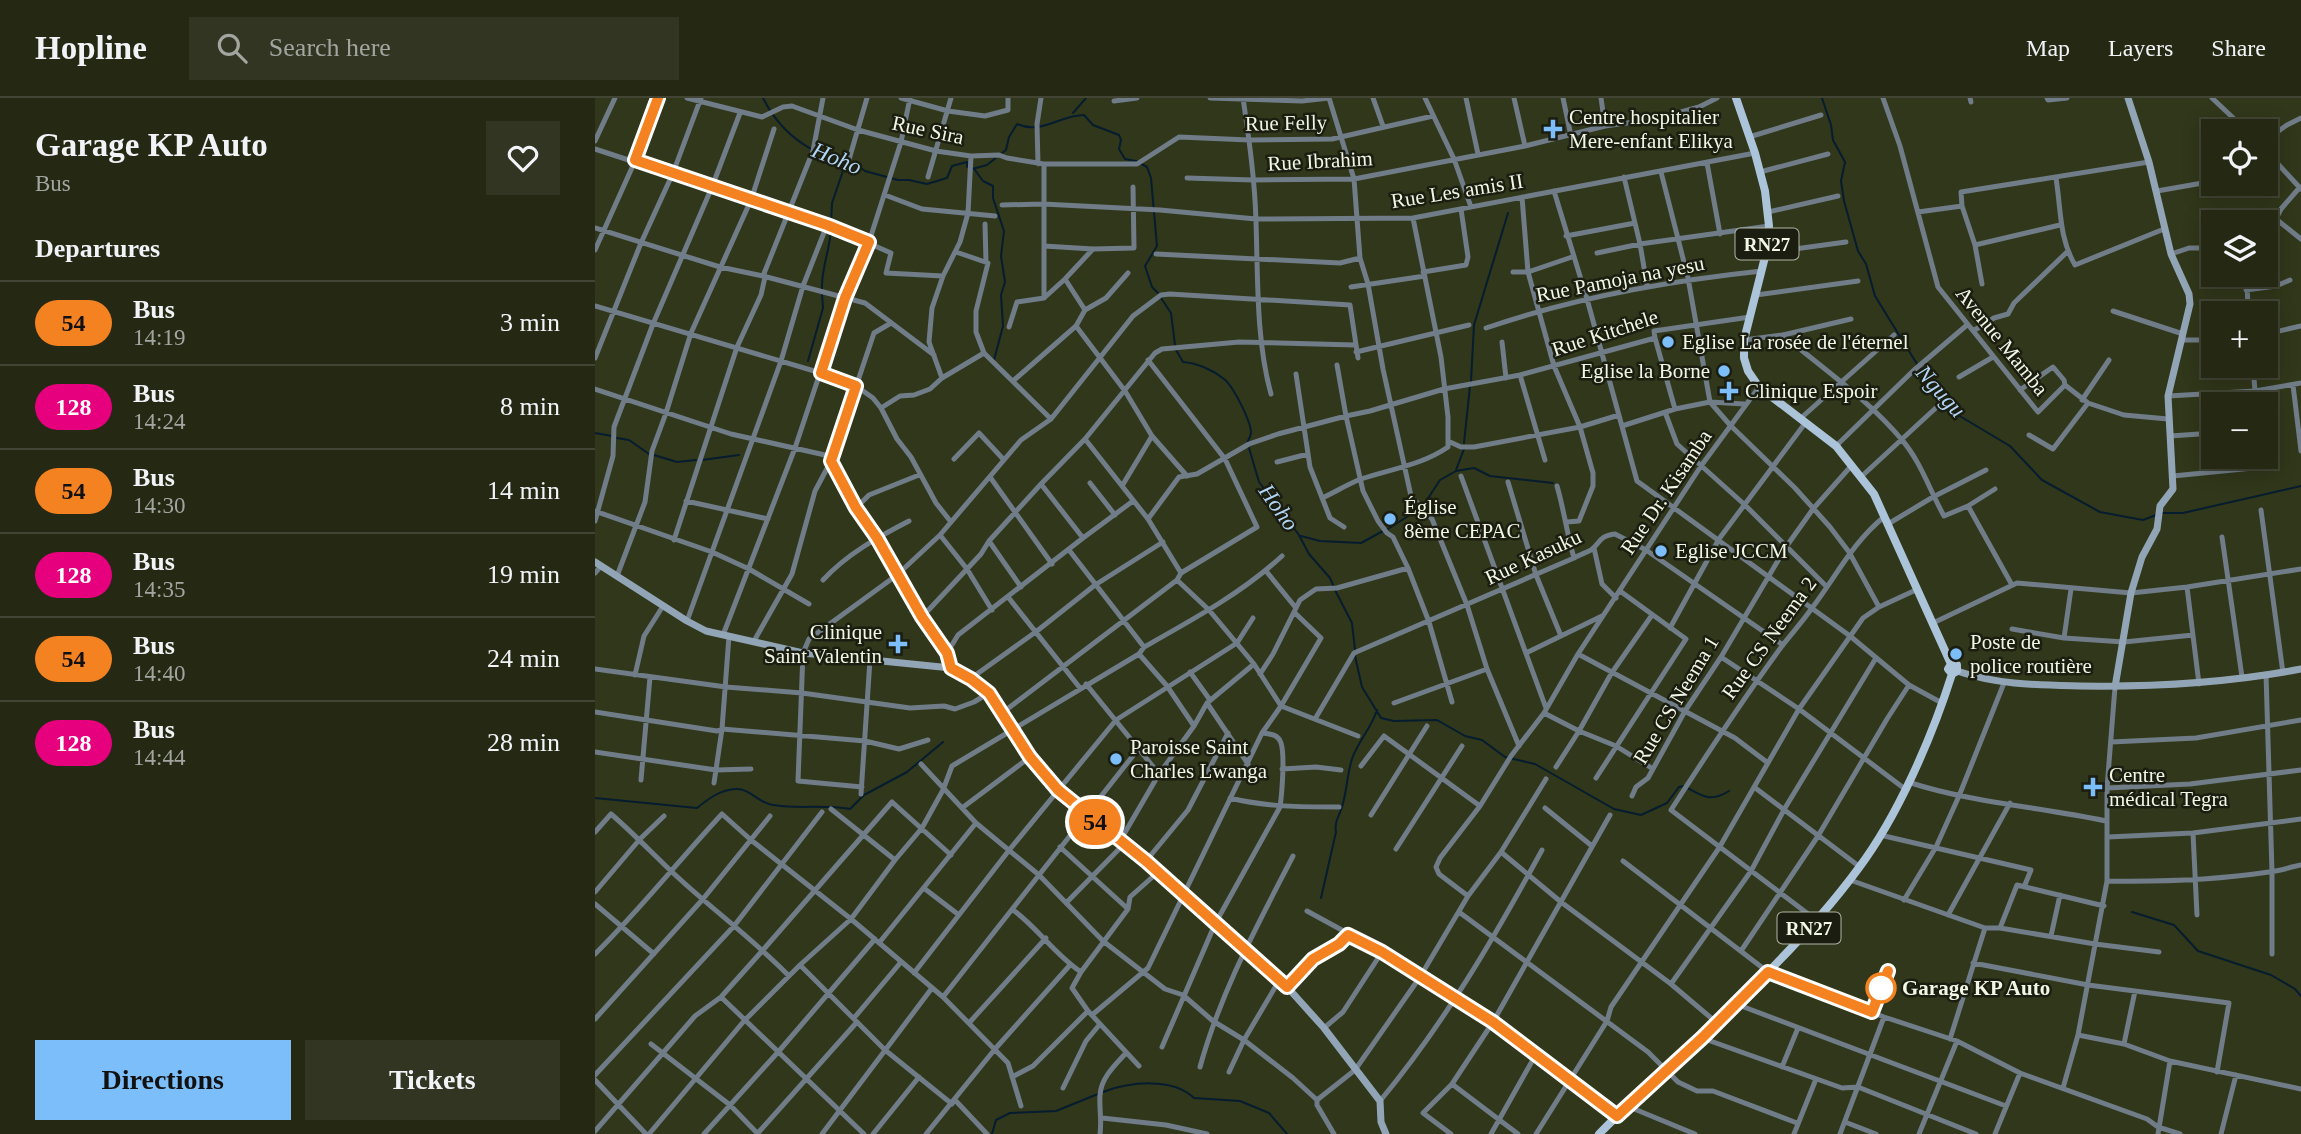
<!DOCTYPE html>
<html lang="en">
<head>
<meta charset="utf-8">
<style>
  :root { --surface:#252914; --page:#313522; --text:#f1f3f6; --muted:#a3a6a0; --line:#424534; --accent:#7cbef9 }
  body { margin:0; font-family:Georgia,serif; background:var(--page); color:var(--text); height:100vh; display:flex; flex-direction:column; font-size:26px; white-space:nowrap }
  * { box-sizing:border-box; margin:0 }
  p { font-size:23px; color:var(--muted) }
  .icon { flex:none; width:38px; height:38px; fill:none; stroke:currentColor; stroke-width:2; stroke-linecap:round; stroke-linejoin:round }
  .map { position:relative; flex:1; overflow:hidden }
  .panel { display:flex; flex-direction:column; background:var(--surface); width:595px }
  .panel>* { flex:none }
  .badge { padding:0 14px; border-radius:23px; font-size:24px; line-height:46px }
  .tools { position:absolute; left:1606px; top:21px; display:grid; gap:14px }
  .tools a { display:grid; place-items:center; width:77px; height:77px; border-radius:0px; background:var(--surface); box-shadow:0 4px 18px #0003,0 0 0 2px var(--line); font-size:35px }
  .map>.badge { position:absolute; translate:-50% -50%; box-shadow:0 0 0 4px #fff }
  h2 { padding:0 35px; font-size:26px; line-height:63px }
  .round { display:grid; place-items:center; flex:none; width:74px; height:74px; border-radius:0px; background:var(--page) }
  .overview { display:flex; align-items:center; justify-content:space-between; height:119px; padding:0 35px }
  h1 { font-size:33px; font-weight:600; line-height:52px }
  .button { display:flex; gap:14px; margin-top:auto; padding:14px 35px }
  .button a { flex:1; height:80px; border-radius:0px; background:var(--accent); color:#111; font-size:28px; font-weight:600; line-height:80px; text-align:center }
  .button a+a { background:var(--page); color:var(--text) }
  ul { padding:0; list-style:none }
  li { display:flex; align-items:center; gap:21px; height:84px; padding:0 35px; border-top:2px solid var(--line) }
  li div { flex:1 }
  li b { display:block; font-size:26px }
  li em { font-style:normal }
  li .badge { min-width:77px; font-weight:700; text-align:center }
  header { display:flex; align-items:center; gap:42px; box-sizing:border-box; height:98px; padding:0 35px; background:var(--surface); border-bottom:2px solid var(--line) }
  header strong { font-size:33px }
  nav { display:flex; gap:38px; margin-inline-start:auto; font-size:24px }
  .search { width:490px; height:63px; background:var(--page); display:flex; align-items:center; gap:18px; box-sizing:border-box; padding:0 24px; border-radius:0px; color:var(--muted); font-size:26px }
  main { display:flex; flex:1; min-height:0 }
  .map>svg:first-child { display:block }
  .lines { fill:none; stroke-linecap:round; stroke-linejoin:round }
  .stream { stroke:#061c2f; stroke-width:2 }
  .street { stroke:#707c87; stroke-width:5 }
  .secondary { stroke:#92a5b6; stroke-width:7 }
  .primary { stroke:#acc4da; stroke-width:8 }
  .line-casing { stroke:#fff; stroke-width:16 }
  .line { stroke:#f58220; stroke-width:10 }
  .poi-dot { fill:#7cbef9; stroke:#1a1d10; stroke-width:2.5 }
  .stop-dot { fill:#fff; stroke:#f58220; stroke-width:3.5 }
  .labels { text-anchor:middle; stroke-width:5; stroke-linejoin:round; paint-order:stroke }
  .shield { fill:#1a1d10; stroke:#b1b6a5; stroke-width:2 }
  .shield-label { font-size:19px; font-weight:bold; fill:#f2f7e5 }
  .poi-label { font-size:21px; fill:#f2f7e5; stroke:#1a1d10; text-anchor:start }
  .street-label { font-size:21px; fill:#f2f7e5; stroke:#1a1d10 }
  .stop-label { font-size:21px; font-weight:bold; fill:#f2f7e5; stroke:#1a1d10; text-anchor:start }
  .water-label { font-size:23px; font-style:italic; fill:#b2d5f4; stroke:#1a1d10 }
</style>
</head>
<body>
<header>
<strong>Hopline</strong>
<div class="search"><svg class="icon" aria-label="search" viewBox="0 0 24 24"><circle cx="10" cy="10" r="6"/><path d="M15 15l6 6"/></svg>Search here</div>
<nav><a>Map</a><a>Layers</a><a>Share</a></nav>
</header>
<main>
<section class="panel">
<div class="overview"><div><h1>Garage KP Auto</h1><p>Bus</p></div><a class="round"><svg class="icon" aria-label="heart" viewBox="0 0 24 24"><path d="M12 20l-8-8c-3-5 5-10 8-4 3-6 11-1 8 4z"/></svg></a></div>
<h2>Departures</h2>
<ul>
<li><span class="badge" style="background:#f58220;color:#111">54</span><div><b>Bus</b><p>14:19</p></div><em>3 min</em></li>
<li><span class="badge" style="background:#e6007e;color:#fff">128</span><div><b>Bus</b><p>14:24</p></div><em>8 min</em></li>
<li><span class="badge" style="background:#f58220;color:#111">54</span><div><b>Bus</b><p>14:30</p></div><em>14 min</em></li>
<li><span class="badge" style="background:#e6007e;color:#fff">128</span><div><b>Bus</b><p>14:35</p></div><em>19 min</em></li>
<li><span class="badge" style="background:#f58220;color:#111">54</span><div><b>Bus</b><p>14:40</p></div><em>24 min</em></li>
<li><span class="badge" style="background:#e6007e;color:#fff">128</span><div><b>Bus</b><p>14:44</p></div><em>28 min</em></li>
</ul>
<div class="button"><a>Directions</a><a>Tickets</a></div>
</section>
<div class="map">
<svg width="1706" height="1036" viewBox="0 0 1706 1036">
  <rect width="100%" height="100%" fill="#31371a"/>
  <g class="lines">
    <path class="stream" d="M168 0C179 22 195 39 216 51
      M1227 0 1236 27 1238 42 1250 64 1246 83 1249 103 1263 153 1271 166 1280 198 1322 266
      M478 15 491 0
      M221 53 249 69 263 68 270 73 303 82H314L332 86 352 80 357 68 372 64V69
      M407 55 411 52 414 39 422 26C447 37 465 17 489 17L498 27 524 37 526 42 524 51 530 61 541 63 552 69 556 80 562 148 550 168 557 189 563 195
      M377 71 392 67 402 59
      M380 72 388 83 398 88V100L409 133 406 158 410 184 406 197 408 228 399 262
      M236 126 237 105 249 70
      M227 191C226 171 235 152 236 131
      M566 200 576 215 580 247
      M581 252 588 264C602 265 618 272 629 281 638 288 656 323 656 335 656 337 653 343 652 345
      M213 263 228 210 227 196
      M1325 271 1361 304 1358 314 1415 348 1447 382 1505 414 1548 422 1561 417
      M876 283 879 227 913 115
      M0 335 17 338
      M22 340 34 342 54 356
      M869 345 875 288
      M654 350 664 384 704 437 714 456 735 480 738 487
      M59 357 82 364 101 362
      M107 362 144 357
      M861 372 869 351
      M828 408 845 382 861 373 879 370 895 378 958 385
      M1566 415H1588L1706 388
      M793 431 824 411
      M706 438 725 443 766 445 788 433
      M740 492 757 525 760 552
      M760 558 767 589 786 620 799 623 842 622 870 638 887 642 910 659 940 666 1019 711 1046 717 1072 705 1084 689 1089 688C1108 698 1115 705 1134 693
      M0 700 102 710C113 701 125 692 140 691 154 690 162 703 174 706 197 712 229 706 255 711L269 697 312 674 348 644
      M726 800 741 734C739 724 744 719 747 709 752 693 752 676 757 661 763 643 776 631 782 612
      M1537 814 1579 827 1603 853 1676 877 1700 891 1706 898
      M508 994C534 984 578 979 599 1000L645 1003 674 1015 692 1036
      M397 1036 401 1022 415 1015 461 1013 503 996"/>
    <path class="street" d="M92 0 167 19 188 9 197 8 263 32 341 53 376 58 404 57 412 60 449 66H542L584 39 654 42 737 41 838 18
      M306 0 353 13 390 18 413 12V0
      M615 0 707 3 734 0
      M648 0C654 41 660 83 661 124 663 180 661 242 676 296
      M734 0 759 81 765 160 773 186 788 271 816 398 837 421 872 507 892 571 924 648
      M778 0 788 28
      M830 0 859 61 876 109
      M871 0 883 56
      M919 0 930 48
      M968 0 976 38
      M1006 0 1010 28
      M1288 0 1305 48 1343 189 1443 314 1470 287 1493 305 1529 317 1573 321
      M1375 0 1376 4
      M1452 0 1453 2 1472 0
      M1617 0 1652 33
      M519 3 542 0
      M1154 39 1226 17
      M1671 42 1692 27 1706 20
      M0 43 20 0
      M0 51 232 127 296 155 291 175 348 178
      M1671 53 1706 91
      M253 65 272 0
      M1112 65 1125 136
      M443 66 442 26 446 0
      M449 66V200
      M1066 74 1093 180 1115 304 1135 327 1200 390 1235 429 1254 454 1284 509
      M1165 74 1233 56
      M333 79 356 0
      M1029 79 1045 146 1052 187
      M592 80 658 82 759 81 930 48 1010 28 1061 21 1104 9 1122 0
      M1461 80C1466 111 1464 140 1480 167L1569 131
      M959 93 992 201 1042 383 1255 538 1314 587 1347 605
      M1562 93 1619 83
      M290 97 327 111 400 118
      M927 99 933 174 959 268 985 329 998 375V388L984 423 972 424
      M407 107 448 106 565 112 661 121 818 120 1160 55
      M1173 114 1243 98
      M1323 114 1367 108
      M1681 121 1706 141
      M390 126 391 164
      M0 130 125 169 168 178 270 205 339 257
      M971 138 1040 125
      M1671 140 1686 111 1705 89
      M1380 147 1465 127
      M449 148 498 151 539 150 538 89
      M0 152 40 63 63 0
      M361 154 393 165 381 213V234L389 255 456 321
      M1002 155 1045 146 1174 128
      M1171 155 1251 144
      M561 156 745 165 765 160
      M1576 156 1594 150H1619
      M828 174 871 167 873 159 866 111
      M918 174H933L977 159
      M533 175 511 200 490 212 481 228 530 293 557 338 592 378
      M168 178 218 53 228 0
      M1652 180 1653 215
      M470 181 490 212
      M1387 186 1380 147 1367 108 1366 94 1554 64
      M756 189 830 178
      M1651 192 1681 188 1695 182
      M1161 197 1263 183
      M0 208 226 275 261 288 278 300 286 310 302 341 316 359 341 405 356 424
      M1518 213 1588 236
      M414 229 422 204 449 200 470 181 498 151
      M891 230C981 199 1072 183 1167 173
      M1378 233 1399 220 1413 216 1419 205 1472 154
      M1671 236 1706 228
      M1188 237C1227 270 1274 302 1307 342 1326 364 1335 393 1349 418L1373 408 1400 391
      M1060 240 1080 311
      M1149 242 1188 237 1256 221
      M1587 242H1619
      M907 244 911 280
      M761 254 874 227
      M0 260 46 145 78 75 106 0
      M742 267 751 318 768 393 783 423 792 435 798 439 813 470
      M1658 268 1661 306
      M701 276 715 369 735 420 749 429
      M925 277 950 362
      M1364 279 1398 259
      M347 280 334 244 337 210 348 178 365 144 373 115 376 58
      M418 283 481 228
      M1698 287 1706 353
      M0 291 136 336 230 357 250 385 261 410 282 440 327 519 352 555 356 570
      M1425 292 1458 269 1469 282 1470 287
      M1573 298 1660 293 1706 285
      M1487 302 1514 262
      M286 310 305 298 319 297 335 291 347 280 389 255
      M1070 314 1082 346 1150 407 1232 489
      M1206 320 1299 237
      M1027 328 1080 311 1115 304 1149 306
      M1434 337 1458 351 1493 305
      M1575 338 1619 335
      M490 341 553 421 586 475
      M855 344 866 349H879L985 329 1024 317
      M1241 348 1318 273 1372 227
      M359 361 384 335 409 362
      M682 364 713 356
      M866 378 951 610
      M1267 378 1344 307
      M1578 378 1668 369 1667 359
      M395 379 457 466
      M913 384 941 477 966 538
      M495 385 520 417
      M446 386 488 440
      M527 388 557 338
      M962 388C969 412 972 436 979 460
      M727 400C740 394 753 386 766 381 796 371 827 367 853 349V319L846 259 818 120
      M91 403 173 421
      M1373 408 1417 487
      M261 410 274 397 324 377
      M1666 412 1688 575
      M0 413 117 454 154 471 214 506
      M553 421 584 379 602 376 654 346 683 336 751 318 775 313 849 291 925 277 1060 240 1059 233 1155 219
      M0 423 18 358 19 329 58 226 117 89 145 15
      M1293 426 1338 399 1391 372
      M345 437 372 471 397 512
      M1627 439 1647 579
      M79 442 142 249 166 197 170 179
      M394 443 426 489
      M999 450 1007 486 1021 500
      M474 452 549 549
      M671 473 701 510
      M0 475 6 468
      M22 478 50 404 57 353 71 315 96 235 156 102 179 31
      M228 482C252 456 283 439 314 423
      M582 482 614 512 659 566 686 608 763 638
      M1592 489 1604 586
      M413 499 485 590
      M327 519 386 456 394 443 446 386 490 341 560 255 567 251 644 244 760 247
      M92 523 186 263 208 188 232 127
      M1338 525 1422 485 1536 495 1592 489 1706 471
      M1075 530 1124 441 1211 324
      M1417 531 1469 540 1529 544 1598 537
      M128 537 200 350 250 200 274 144 306 44 315 0
      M1469 540 1476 491
      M159 543 197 476 220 393 236 363 279 235 296 225
      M352 555 363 537 488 440 538 403
      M931 555 1007 518
      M544 556 572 588 599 628
      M983 556 1140 640 1173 665
      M1126 559 1204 611 1310 691
      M0 571 131 589 207 595 315 610 349 608 360 611 379 604 394 595
      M595 574 615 602
      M665 576 678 556 705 502 721 491 742 490 813 470 834 524 857 604
      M1671 576 1677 774V856
      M40 577 49 538 68 508
      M375 581 442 533 500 487 568 444
      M491 586 564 676
      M612 605 653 666
      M799 605 892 571
      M0 614 122 633 127 631 270 643 304 651 333 642
      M407 615 582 482 586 475 662 429 630 361 553 262
      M949 615 984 633 1021 648 1058 671
      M720 621 759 555 979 460C984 457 990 455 996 452 1006 445 1003 438 1020 436L1051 452 1188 547
      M1516 644 1601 640 1706 622
      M0 654 121 672 156 671
      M326 666 381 725 444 777 508 843 570 891 588 897 618 923 649 942 698 980 722 1002 760 972 825 879 873 798 906 754 951 681
      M766 668 789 638 885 708
      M961 669 984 633 1016 576 1057 517
      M687 671 721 669 746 672
      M1001 680 1091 541 1025 493
      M46 682 55 579
      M1313 684C1377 705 1446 709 1511 723
      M119 685 127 631 134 538
      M267 689 203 683 208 555 214 541 302 477 345 437 426 342 456 321 538 218 566 197 575 196 755 207 763 260
      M1159 689 1265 769
      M1512 690 1595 686 1706 672
      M266 696 275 562
      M1037 698 1041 689 1053 680 1090 613 1126 559 1191 449 1218 411 1257 367
      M635 700C671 709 707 709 744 709
      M367 710 435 659
      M950 710 997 748
      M236 711 300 762
      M776 717 832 628
      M0 734 16 716C37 734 56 754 76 773 114 809 157 840 194 878
      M1598 735 1602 817
      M1285 737 1436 772 1429 789
      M1513 739 1598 735 1706 721
      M525 743 564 676 599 628 612 605 659 566
      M465 749 533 811
      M801 751 867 648
      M906 754 966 804 1076 886 1122 925
      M551 763 593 712 633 635
      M1028 763 1173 874 1289 919 1362 943 1425 975 1552 1021 1563 1029 1585 1036
      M1255 782 1390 830H1405L1500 846 1564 854
      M1512 783C1566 784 1620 782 1674 774 1685 773 1695 769 1706 767
      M330 791 364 817
      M0 794 45 741 69 718
      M873 798 844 776 841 769 845 760 885 708 916 658 949 615 983 556 1106 368 1164 289
      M1309 802 1341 749 1364 698 1409 585
      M471 805 528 747
      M0 806 59 856
      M418 812C443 830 460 857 486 874L477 890 493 913 544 968
      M712 813 787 854 898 924 1022 1019
      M864 814 1053 954 1083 984 1102 993H1118L1202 1025
      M1353 817 1415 705
      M1221 822 1076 712C1112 656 1148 601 1187 548 1197 535 1208 523 1217 510 1242 477 1257 445 1290 418
      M1405 830 1422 787 1509 808
      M1456 838 1465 797
      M284 845 381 725
      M1146 853 1223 738 1292 621 1314 587
      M0 856C45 812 84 762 127 716L156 742 256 821 348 899 413 965 426 1008
      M1378 865 1493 887 1634 905 1622 974
      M205 867 290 952 357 1006
      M486 874 533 811 535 799 562 775
      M319 875 415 751 521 622 642 545 658 520
      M1076 886 1156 773 1190 710 1281 560
      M692 889 718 861 744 846 753 837
      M126 899 269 1036
      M348 899 544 650
      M1141 906 1411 1008
      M1277 914 1293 873
      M497 917 553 870 667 635 686 608 726 540 699 514
      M259 920 306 864
      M0 921 108 801 175 718
      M374 925 451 840
      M729 930 748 914 787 854
      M1483 937 1529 946 1575 963 1706 991
      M1107 940 1247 990 1263 989 1381 1036
      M1355 941 1390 830
      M56 946 135 1007 163 1036
      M1529 946 1540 893
      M567 949 620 826 685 709C687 695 690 657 686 645 683 636 675 636 667 635
      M605 969C626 893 662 828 698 758
      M1187 969 1203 930
      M634 974 649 942 685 881
      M0 977 139 828 227 714
      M417 979 438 968 493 913
      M0 982 51 1036
      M857 986 923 1036
      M468 990 491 943 505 926
      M1468 990 1483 937 1512 783V690L1520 589
      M360 1002 392 1036
      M722 1002V1007L739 1036
      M785 1003C849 926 899 840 947 752
      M1032 1008 1100 1036
      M507 1020 571 1027 612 1036
      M1250 1024 1281 1036
      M0 1033 100 918 126 899 168 852 297 704 356 757
      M54 1036 149 923 205 867 256 821 300 762 327 730 348 692 357 668 544 556 549 549C597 522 647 495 687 458
      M109 1036 184 953 280 841
      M162 1036 262 924
      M227 1036 337 890
      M278 1036 324 979
      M331 1036 400 951 475 867
      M505 1036C507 1022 504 1010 505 997 506 980 520 967 531 955
      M856 1036 828 1015 857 986 898 924 1015 717
      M896 1036 940 958
      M941 1036 1012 923 1016 909 1124 750 1204 611 1268 520 1284 509 1323 491
      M1199 1036 1221 981
      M1245 1036 1289 919
      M1324 1036 1362 943
      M1400 1036 1425 975
      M1563 1036 1575 963
      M1626 1036 1641 977"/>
    <path class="secondary" d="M0 464 92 523 111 533 208 555 356 570 375 581 394 595 435 659 463 692 551 763 589 799 685 881 729 930 785 1003 786 1024 791 1036
      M1362 573C1403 587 1443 587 1485 588 1559 589 1633 585 1706 571
      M1520 589 1536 495 1547 459 1562 431 1565 408 1578 391 1573 298 1595 206 1594 196 1576 156 1554 64 1533 0"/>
    <path class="primary" d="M1141 0 1160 55 1170 93 1174 128 1171 155 1149 242V260L1153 273 1164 289 1241 348 1279 396 1356 566 1353 571 1357 576
      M1004 1036C1091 948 1189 871 1263 771 1303 718 1337 639 1357 576L1362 573V567L1356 566"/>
  </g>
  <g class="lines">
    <g class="line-casing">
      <path id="line" d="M63 0 40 62 232 127 274 144 250 200 226 275 261 288 236 363 261 410 282 440 327 519 352 555 356 570 376 581 394 595 435 659 463 692 551 763 692 889 718 861 744 846 753 837 787 854 898 924 1022 1018 1107 940 1173 874 1277 914 1293 873"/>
    </g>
    <use href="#line" class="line"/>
  </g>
  <g class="poi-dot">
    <path d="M954.5 20.5h7v7h7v7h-7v7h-7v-7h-7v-7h7z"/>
    <circle cx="1073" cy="244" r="7"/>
    <circle cx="1129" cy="273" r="7"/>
    <path d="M1130.5 282.5h7v7h7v7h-7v7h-7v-7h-7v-7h7z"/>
    <circle cx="795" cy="421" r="7"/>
    <circle cx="1066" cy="453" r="7"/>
    <path d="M299.5 535.5h7v7h7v7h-7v7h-7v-7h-7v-7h7z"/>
    <circle cx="1361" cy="556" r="7"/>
    <circle cx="521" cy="661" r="7"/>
    <path d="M1494.5 678.5h7v7h7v7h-7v7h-7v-7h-7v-7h7z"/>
  </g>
  <circle class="stop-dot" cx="1286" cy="890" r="14"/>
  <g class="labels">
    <g class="shield">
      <rect x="1140.5" y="130.5" width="63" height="31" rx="5"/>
      <rect x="1182.5" y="814.5" width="63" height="31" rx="5"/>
    </g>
    <g class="shield-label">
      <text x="1172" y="153">RN27</text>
      <text x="1214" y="837">RN27</text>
    </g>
    <g class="poi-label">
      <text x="974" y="26">Centre hospitalier<tspan x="974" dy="24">Mere-enfant Elikya</tspan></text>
      <text x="1087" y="251">Eglise La rosée de l'éternel</text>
      <text x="1115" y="280" text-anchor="end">Eglise la Borne</text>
      <text x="1150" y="300">Clinique Espoir</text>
      <text x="809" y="416">Église<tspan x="809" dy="24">8ème CEPAC</tspan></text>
      <text x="1080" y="460">Eglise JCCM</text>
      <text x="287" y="541" text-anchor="end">Clinique<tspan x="287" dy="24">Saint Valentin</tspan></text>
      <text x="1375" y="551">Poste de<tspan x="1375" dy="24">police routière</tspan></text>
      <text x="535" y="656">Paroisse Saint<tspan x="535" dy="24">Charles Lwanga</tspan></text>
      <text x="1514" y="684">Centre<tspan x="1514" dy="24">médical Tegra</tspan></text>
    </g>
    <g class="street-label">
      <text transform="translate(691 25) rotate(-1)" y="7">Rue Felly</text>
      <text transform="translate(333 32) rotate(12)" y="7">Rue Sira</text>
      <text transform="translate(725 63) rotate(-3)" y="7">Rue Ibrahim</text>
      <text transform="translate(862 93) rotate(-9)" y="7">Rue Les amis II</text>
      <text transform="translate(1025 181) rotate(-11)" y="7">Rue Pamoja na yesu</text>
      <text transform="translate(1010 235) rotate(-18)" y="7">Rue Kitchele</text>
      <text transform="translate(1407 243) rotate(51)" y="7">Avenue Mamba</text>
      <text transform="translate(1071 394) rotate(-56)" y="7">Rue Dr. Kisamba</text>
      <text transform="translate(938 459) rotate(-25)" y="7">Rue Kasuku</text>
      <text transform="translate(1174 540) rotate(-54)" y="7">Rue CS Neema 2</text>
      <text transform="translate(1081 602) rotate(-59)" y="7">Rue CS Neema 1</text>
    </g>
    <g class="stop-label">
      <text x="1307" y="897">Garage KP Auto</text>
    </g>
    <g class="water-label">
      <text transform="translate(242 60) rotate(22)" y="8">Hoho</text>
      <text transform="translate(1346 293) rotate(48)" y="8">Ngugu</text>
      <text transform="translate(684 409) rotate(55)" y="8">Hoho</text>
    </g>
  </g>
</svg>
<div class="tools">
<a><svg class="icon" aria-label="locate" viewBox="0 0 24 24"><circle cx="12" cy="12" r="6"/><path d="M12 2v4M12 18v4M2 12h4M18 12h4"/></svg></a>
<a><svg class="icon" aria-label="layers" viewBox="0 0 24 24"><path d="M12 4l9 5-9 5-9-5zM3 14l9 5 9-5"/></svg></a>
<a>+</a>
<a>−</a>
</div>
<b class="badge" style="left:500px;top:724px;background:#f58220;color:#111">54</b>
</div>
</main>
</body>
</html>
